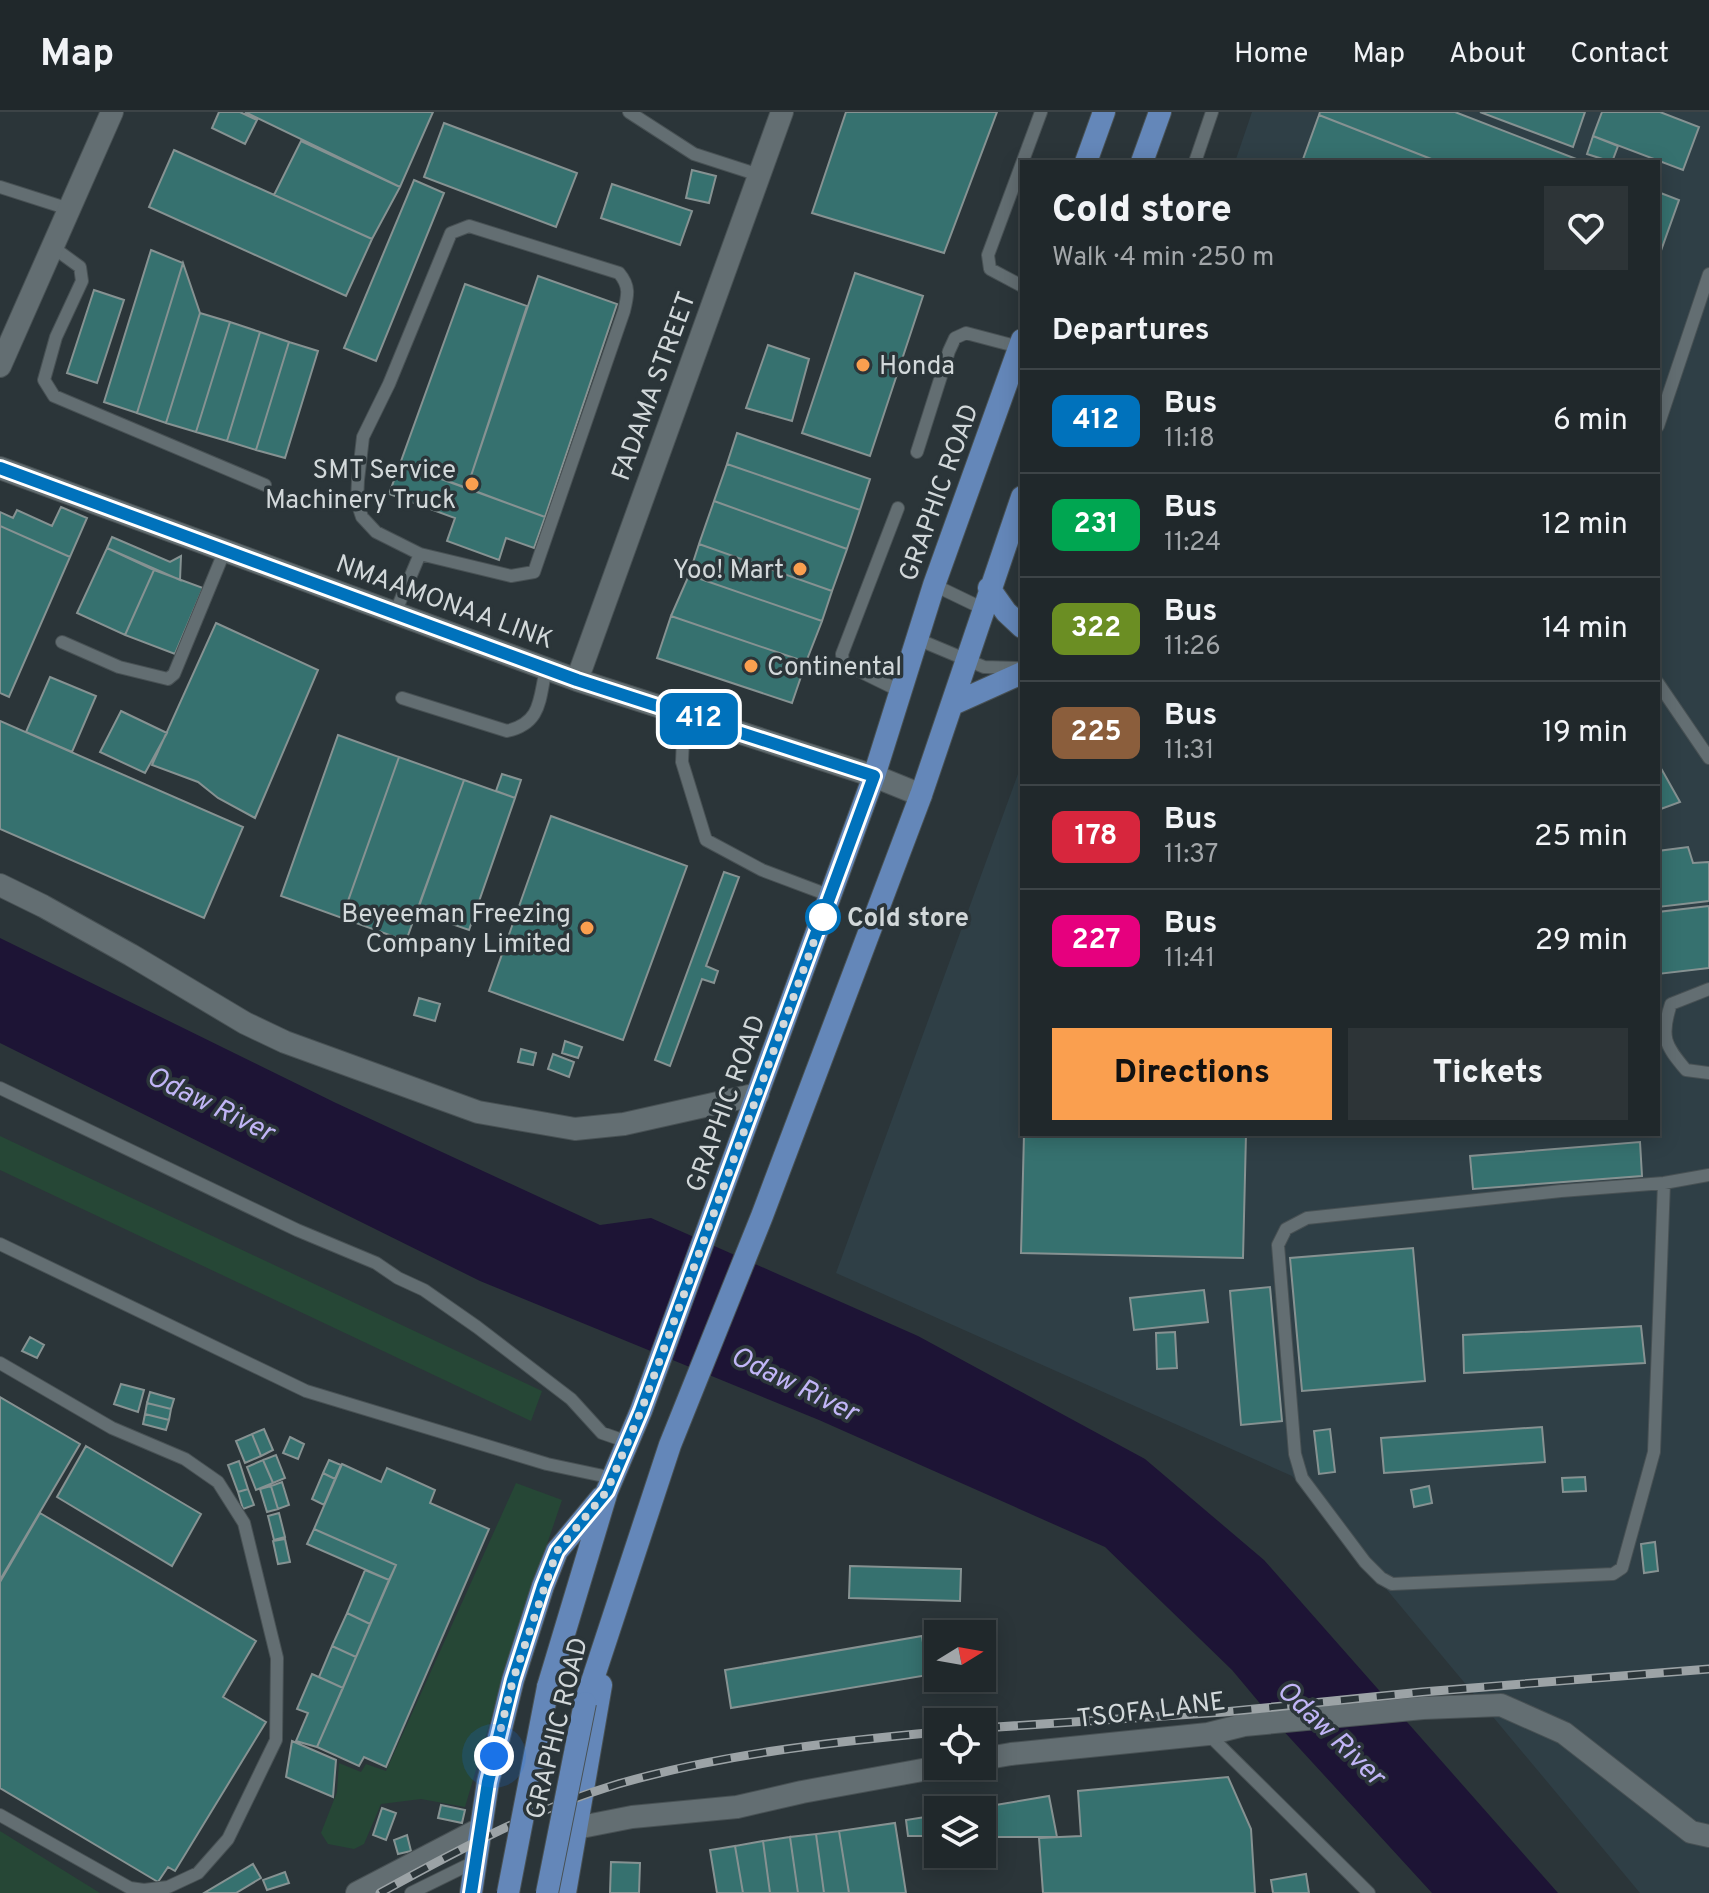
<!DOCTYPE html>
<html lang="en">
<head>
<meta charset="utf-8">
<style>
  :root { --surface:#20282b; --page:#2d3437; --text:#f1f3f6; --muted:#a2a6a9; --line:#3d4447; --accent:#fa9f4f }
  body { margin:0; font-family:Overpass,sans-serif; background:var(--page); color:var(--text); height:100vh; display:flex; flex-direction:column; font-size:30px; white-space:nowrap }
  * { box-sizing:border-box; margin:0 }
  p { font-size:26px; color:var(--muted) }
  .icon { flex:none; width:44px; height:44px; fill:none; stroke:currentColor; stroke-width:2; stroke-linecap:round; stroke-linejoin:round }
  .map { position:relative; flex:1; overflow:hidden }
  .details { position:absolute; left:1020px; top:48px; width:640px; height:976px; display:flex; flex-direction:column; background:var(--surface); border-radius:0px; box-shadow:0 4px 20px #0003,0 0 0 2px var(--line) }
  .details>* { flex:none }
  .badge { padding:0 16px; border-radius:12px; font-size:28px; line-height:52px }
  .needle { width:52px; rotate:79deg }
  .controls { position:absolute; left:924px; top:1508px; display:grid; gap:16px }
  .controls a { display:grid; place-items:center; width:72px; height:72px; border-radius:0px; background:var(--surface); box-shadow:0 4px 20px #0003,0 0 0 2px var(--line); font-size:40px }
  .you { position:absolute; width:40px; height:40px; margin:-20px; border:6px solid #fff; border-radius:50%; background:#1a73e8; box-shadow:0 0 0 12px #1a73e833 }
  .map>.badge { position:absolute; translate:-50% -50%; box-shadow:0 0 0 4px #fff }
  h2 { padding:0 32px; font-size:30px; line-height:72px }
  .round { display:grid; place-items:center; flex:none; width:84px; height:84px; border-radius:0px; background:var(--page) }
  .headline { display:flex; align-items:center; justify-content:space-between; height:136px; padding:0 32px }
  h1 { font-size:38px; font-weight:800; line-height:60px }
  .button { display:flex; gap:16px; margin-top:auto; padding:16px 32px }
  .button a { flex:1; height:92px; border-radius:0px; background:var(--accent); color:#111; font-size:32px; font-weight:800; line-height:92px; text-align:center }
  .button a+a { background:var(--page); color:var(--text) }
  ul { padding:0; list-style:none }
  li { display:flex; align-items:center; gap:24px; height:104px; padding:0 32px; border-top:2px solid var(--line) }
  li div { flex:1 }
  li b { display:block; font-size:30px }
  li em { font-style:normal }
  li .badge { min-width:88px; font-weight:700; text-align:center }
  header { display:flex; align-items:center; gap:48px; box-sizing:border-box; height:112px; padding:0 40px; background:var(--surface); border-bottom:2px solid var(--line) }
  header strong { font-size:38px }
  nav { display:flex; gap:44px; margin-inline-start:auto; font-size:28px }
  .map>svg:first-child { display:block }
  .built { fill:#2f3f46 }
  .green { fill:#264736 }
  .water { fill:#1d1435 }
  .building { fill:#36716f; stroke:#869292; stroke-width:2 }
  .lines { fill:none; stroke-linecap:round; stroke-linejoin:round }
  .service-casing { stroke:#485154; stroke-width:14 }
  .minor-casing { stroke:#485154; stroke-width:24 }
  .primary-casing { stroke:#485154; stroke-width:24 }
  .service { stroke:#636e72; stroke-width:12 }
  .minor { stroke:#636e72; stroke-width:22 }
  .primary { stroke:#6487b9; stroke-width:22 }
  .rail-casing { stroke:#9ca3a6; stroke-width:9 }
  .rail { stroke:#2b3539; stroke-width:6; stroke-dasharray:18; stroke-linecap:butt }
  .primary-bridge-casing { stroke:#485154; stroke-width:24; stroke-linecap:butt }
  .primary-bridge { stroke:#6487b9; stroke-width:22 }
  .line-casing { stroke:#fff; stroke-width:18 }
  .line { stroke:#0072bc; stroke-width:12 }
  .walk { stroke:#d2d8da; stroke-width:8; stroke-dasharray:0 14.4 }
  .poi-dot { fill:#fa9f4f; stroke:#2b3539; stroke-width:3 }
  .stop-dot { fill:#fff; stroke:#0072bc; stroke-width:4 }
  .labels { text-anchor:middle; stroke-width:7; stroke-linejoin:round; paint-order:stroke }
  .poi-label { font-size:26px; fill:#d2d8da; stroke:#2b3539; text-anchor:end }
  .street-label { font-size:26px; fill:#d2d8da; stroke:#2b3539 }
  .stop-label { font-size:26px; font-weight:bold; fill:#d2d8da; stroke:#2b3539; text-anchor:start }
  .water-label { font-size:28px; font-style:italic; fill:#c1b5f6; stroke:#2b3539 }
</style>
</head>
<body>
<header>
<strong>Map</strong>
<nav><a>Home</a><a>Map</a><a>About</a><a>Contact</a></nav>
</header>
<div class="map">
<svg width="1709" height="1781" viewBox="0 0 1709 1781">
  <rect width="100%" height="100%" fill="#2b3539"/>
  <path class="built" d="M1252 0H1709V1781H1640L1292 1364 836 1161 1022 651V1022H1658V50H1235Z"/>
  <path class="green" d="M0 1024 542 1279 531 1309 0 1058Z
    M516 1371 562 1388 513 1532 465 1695 421 1687 381 1692 364 1732 354 1737 328 1732 321 1721 337 1680 339 1651 361 1660 366 1652 386 1659Z
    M0 1719 100 1781H0Z"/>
  <path class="water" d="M0 826 336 991 600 1113 651 1106 918 1224 1145 1347 1264 1448 1558 1781H1432L1279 1614 1232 1558 1105 1435 819 1308 480 1169 0 931Z"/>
  <path class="building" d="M219 0H240L257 8 245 32 212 16Z
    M245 0H433L400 75Z
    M846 0H997L944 141 812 101Z
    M1320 0H1455L1584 50H1439L1319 3Z
    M1480 0H1585L1573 35Z
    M1602 0H1660L1699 15 1683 58 1593 24Z
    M1319 3 1439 50H1302Z
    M444 11 577 61 556 115 424 65Z
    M1593 24 1618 34 1612 50 1587 42Z
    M301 29 400 75 372 127 274 83Z
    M174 38 372 127 346 184 149 95Z
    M692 58 716 64 709 91 686 86Z
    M414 68 444 81 376 249 344 236Z
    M612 72 692 99 680 133 601 106Z
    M1658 80 1679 88 1658 147Z
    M151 138 183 151 137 301 104 290Z
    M183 151 200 201 166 311 137 301Z
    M855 161 923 184 870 344 802 321Z
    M538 164 617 192 545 405 467 376Z
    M465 172 527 194 467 376 400 352Z
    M94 178 124 188 97 271 67 261Z
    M200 201 230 210 196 320 166 311Z
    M230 210 260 220 227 329 196 320Z
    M260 220 289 230 256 338 227 329Z
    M289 230 318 239 285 346 256 338Z
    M768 233 809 247 792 309 746 296Z
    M737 321 870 367 860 398 727 352Z
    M400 352 545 405 534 436 506 426 499 448 447 429 455 406 389 382Z
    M727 352 860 398 847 437 714 389Z
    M714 389 847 437 832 479 699 432Z
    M61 395 87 406 70 445 0 414V400L13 406 17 398 52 414Z
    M0 414 70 445 9 585 0 581Z
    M112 425 170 450 181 444 180 468 107 436Z
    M699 432 832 479 822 509 689 463Z
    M107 436 154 458 125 523 77 501Z
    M154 458 203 476 175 542 125 523Z
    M689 463 822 509 806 550 671 504Z
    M671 504 806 550 792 591 657 546Z
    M216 511 318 558 255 706 218 686 198 670 152 653Z
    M50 565 96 584 72 640 26 620Z
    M121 599 167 621 145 661 100 640Z
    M0 609 243 715 204 806 0 717Z
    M338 623 399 645 342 806 281 784Z
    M399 645 464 668 406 829 342 806Z
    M1662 658 1680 690 1658 698V661Z
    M502 662 521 668 515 686 496 679Z
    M464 668 515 686 469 818 417 800Z
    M551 704 687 754 623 928 489 879Z
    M1688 735 1693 751 1709 750V789L1658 795V739Z
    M724 760 739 765 706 854 718 859 714 871 702 867 670 954 655 948Z
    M1709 794V856L1658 862V800Z
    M419 886 440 892 435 909 414 903Z
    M565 929 582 935 578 946 562 941Z
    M521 937 536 941 533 953 518 950Z
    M553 942 574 950 569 965 548 957Z
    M1024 1022H1246L1243 1146 1021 1141Z
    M1640 1030 1642 1064 1473 1077 1470 1044Z
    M1413 1136 1425 1269 1302 1279 1290 1146Z
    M1270 1175 1282 1309 1241 1313 1230 1179Z
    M1204 1178 1208 1210 1134 1218 1130 1186Z
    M1641 1214 1645 1251 1464 1261 1463 1223Z
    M1175 1220 1177 1256 1157 1257 1156 1221Z
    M30 1225 44 1233 37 1246 22 1239Z
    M121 1272 144 1278 138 1300 114 1292Z
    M150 1280 174 1287 171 1297 147 1291Z
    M0 1285 80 1332 0 1468Z
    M147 1291 171 1297 169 1308 145 1302Z
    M145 1302 169 1308 166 1318 143 1312Z
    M1542 1315 1545 1350 1384 1361 1381 1326Z
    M264 1317 273 1338 261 1344 252 1322Z
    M1330 1317 1335 1360 1319 1362 1314 1319Z
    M252 1322 261 1344 245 1351 236 1329Z
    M290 1325 304 1332 298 1347 283 1341Z
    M86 1334 201 1402 172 1454 57 1385Z
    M276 1343 285 1366 273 1371 263 1348Z
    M263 1348 273 1371 256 1378 247 1355Z
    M329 1348 341 1353 335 1367 323 1361Z
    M239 1349 248 1377 238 1380 228 1353Z
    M342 1352 381 1370 387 1356 435 1378 430 1391 489 1417 386 1655 364 1645 359 1654 317 1635 396 1453 314 1417Z
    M323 1361 335 1367 324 1393 312 1387Z
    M1585 1365 1586 1379 1563 1380 1562 1366Z
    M282 1370 289 1393 278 1397 271 1374Z
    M271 1374 278 1397 267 1400 260 1377Z
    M1429 1374 1432 1391 1414 1395 1411 1378Z
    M248 1377 254 1393 243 1397 238 1380Z
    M40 1401 256 1529 223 1585 266 1610 175 1759 168 1755 158 1770 0 1676V1470Z
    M279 1401 285 1425 274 1428 268 1404Z
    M314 1417 396 1453 389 1468 307 1432Z
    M285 1427 290 1450 278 1452 273 1429Z
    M1655 1430 1658 1459 1644 1461 1641 1432Z
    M850 1454 961 1457 960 1489 849 1486Z
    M365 1458 389 1468 370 1512 347 1501Z
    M347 1501 370 1512 356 1545 332 1534Z
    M922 1524 928 1563 731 1596 725 1558Z
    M332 1534 356 1545 343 1576 319 1565Z
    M312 1562 343 1576 317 1635 296 1629 308 1601 297 1597Z
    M292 1629 336 1648 333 1685 286 1665Z
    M1228 1665 1251 1717 1255 1781H1043L1039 1726 1081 1724 1078 1679Z
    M1049 1684 1057 1725H982V1698H966Z
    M441 1693 465 1698 462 1711 438 1706Z
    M382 1696 396 1701 386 1728 373 1723Z
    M938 1703V1724H908L906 1708Z
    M895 1711 906 1781H849L839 1719Z
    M839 1719 849 1781H824L816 1722Z
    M816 1722 824 1781H798L790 1725Z
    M407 1723 411 1739 398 1742 394 1728Z
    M790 1725 798 1781H770L763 1729Z
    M763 1729 770 1781H743L735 1734Z
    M735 1734 743 1781H717L710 1738Z
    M611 1750 640 1751 639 1781H610Z
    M253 1752 261 1766 236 1781H204Z
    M285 1760 289 1771 267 1778 263 1768Z
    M1306 1762 1309 1781H1273L1271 1768Z"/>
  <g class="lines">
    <g class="service-casing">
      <path id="service" d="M629 0 694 42 759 63
        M1195 50 1212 0
        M0 75 69 97
        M54 136 80 155 82 169 56 225 44 268 54 284 265 373
        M1022 174 990 157 988 143 1041 0
        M1658 314 1709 162
        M917 340 949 239 955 226 966 221 1019 235
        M898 396 842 542 843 551 900 579
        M934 473 988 499
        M395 501 420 442 511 464 534 460 624 199C628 183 630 174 619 161L469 114 451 121 389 272 363 325 358 368 357 390 362 405 376 420 420 442
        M917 527 984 555 1020 556
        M62 530 119 555 168 567 174 562 225 438
        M1658 571 1709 646
        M402 586 507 619C542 611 539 587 546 557
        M684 602 682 650 706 728 762 758 831 784
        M1709 877 1671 892C1660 925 1665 933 1686 958L1709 961
        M0 976 297 1118 376 1151 398 1166 424 1178 477 1215 571 1287 602 1321 628 1330
        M1664 1071 1654 1340 1622 1456 1613 1462 1392 1472 1381 1466 1365 1450 1302 1366 1295 1342 1278 1133 1286 1117 1307 1106 1561 1079 1664 1071 1709 1063
        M0 1132 306 1279 547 1352 613 1366
        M0 1251 112 1316 185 1347 218 1370 244 1411 277 1546 276 1628 228 1727 198 1761 168 1775 144 1778 130 1776 0 1703
        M1208 1622 1369 1781
        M411 1781 476 1749"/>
    </g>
    <g class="minor-casing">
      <path id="minor" d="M0 254 112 0
        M0 356 577 568 874 664 921 683
        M577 568 782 0
        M0 773 43 794 131 843 245 911 285 930 478 1000 575 1017 624 1012 758 982
        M982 1647 1011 1642 1208 1622 1244 1613 1423 1596 1501 1593 1564 1621 1691 1720 1709 1724
        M576 1716 632 1705 737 1695 802 1680 944 1654
        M357 1781 480 1717"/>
    </g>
    <g class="primary-casing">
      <path id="primary" d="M1086 50 1104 0
        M1142 50 1160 0
        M989 476 1006 500 1022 515
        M953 592 1022 561
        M548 1575 607 1379 641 1299 874 664 934 473 1022 228
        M585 1591 670 1333 762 1104 921 683 1022 385
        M471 1781 488 1670 513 1568 543 1474 557 1439 601 1386
        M565 1781 601 1573"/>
    </g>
    <use href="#service" class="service"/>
    <use href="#minor" class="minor"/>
    <use href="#primary" class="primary"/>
    <g class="rail-casing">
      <path id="rail" d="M982 1616 1224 1600 1422 1580 1709 1557
        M380 1781C456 1739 534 1697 618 1672 722 1642 831 1630 938 1620"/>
    </g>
    <use href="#rail" class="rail"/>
    <g class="primary-bridge-casing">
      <path id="primary-bridge" d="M508 1781 548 1575
        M547 1781 585 1591"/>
    </g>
    <use href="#primary-bridge" class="primary-bridge"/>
  </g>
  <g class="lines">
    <g class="line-casing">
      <path id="line" d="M0 356 577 568 874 664 641 1299 607 1379 557 1439 543 1474 513 1568 488 1670 471 1781"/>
    </g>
    <use href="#line" class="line"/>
    <path class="walk" d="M494 1644 513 1568 557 1439 607 1379 641 1299 823 805"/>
  </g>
  <g class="poi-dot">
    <circle cx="863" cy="253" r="8"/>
    <circle cx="472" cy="372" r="8"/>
    <circle cx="800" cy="457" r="8"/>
    <circle cx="751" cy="554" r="8"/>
    <circle cx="587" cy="816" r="8"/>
  </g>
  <circle class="stop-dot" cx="823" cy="805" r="16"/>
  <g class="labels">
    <g class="poi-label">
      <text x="879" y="262" text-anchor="start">Honda</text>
      <text x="456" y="366">SMT Service<tspan x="456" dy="30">Machinery Truck</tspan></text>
      <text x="784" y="466">Yoo! Mart</text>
      <text x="767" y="563" text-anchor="start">Continental</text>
      <text x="571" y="810">Beyeeman Freezing<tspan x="571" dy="30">Company Limited</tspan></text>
    </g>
    <g class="street-label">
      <text transform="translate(653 274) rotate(-70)" y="9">FADAMA STREET</text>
      <text transform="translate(938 380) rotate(-70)" y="9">GRAPHIC ROAD</text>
      <text transform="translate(445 489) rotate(20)" y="9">NMAAMONAA LINK</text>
      <text transform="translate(725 991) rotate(-70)" y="9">GRAPHIC ROAD</text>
      <text transform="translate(1151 1597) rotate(-7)" y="9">TSOFA LANE</text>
      <text transform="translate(556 1616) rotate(-76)" y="9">GRAPHIC ROAD</text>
    </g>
    <g class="stop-label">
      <text x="847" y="814">Cold store</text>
    </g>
    <g class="water-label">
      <text transform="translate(211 991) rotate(26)" y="10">Odaw River</text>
      <text transform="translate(795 1271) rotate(26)" y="10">Odaw River</text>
      <text transform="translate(1332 1620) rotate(44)" y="10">Odaw River</text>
    </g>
  </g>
</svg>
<div class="controls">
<a><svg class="needle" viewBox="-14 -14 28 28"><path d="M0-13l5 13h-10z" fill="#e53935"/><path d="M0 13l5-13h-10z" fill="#a2a6a9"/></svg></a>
<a><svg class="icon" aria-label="locate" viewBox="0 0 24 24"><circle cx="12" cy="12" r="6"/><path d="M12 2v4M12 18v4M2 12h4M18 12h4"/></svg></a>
<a><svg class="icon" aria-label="layers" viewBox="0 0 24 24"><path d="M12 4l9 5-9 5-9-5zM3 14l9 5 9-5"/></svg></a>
</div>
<div class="you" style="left:494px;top:1644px"></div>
<b class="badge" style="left:699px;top:607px;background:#0072bc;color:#fff">412</b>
<section class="details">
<div class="headline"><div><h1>Cold store</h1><p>Walk · 4 min · 250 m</p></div><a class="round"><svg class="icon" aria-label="heart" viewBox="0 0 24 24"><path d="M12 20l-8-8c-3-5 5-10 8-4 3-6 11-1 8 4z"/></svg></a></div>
<h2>Departures</h2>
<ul>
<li><span class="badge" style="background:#0072bc;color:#fff">412</span><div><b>Bus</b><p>11:18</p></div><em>6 min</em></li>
<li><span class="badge" style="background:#00a651;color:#fff">231</span><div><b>Bus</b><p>11:24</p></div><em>12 min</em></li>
<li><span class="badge" style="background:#6b8e23;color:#fff">322</span><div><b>Bus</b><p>11:26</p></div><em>14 min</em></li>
<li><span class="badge" style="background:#8b5e3c;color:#fff">225</span><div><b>Bus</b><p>11:31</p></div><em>19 min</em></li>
<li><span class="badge" style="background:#d7263d;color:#fff">178</span><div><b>Bus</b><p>11:37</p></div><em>25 min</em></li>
<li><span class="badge" style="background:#e6007e;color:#fff">227</span><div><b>Bus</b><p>11:41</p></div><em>29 min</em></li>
</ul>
<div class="button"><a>Directions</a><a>Tickets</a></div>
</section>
</div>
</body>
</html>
